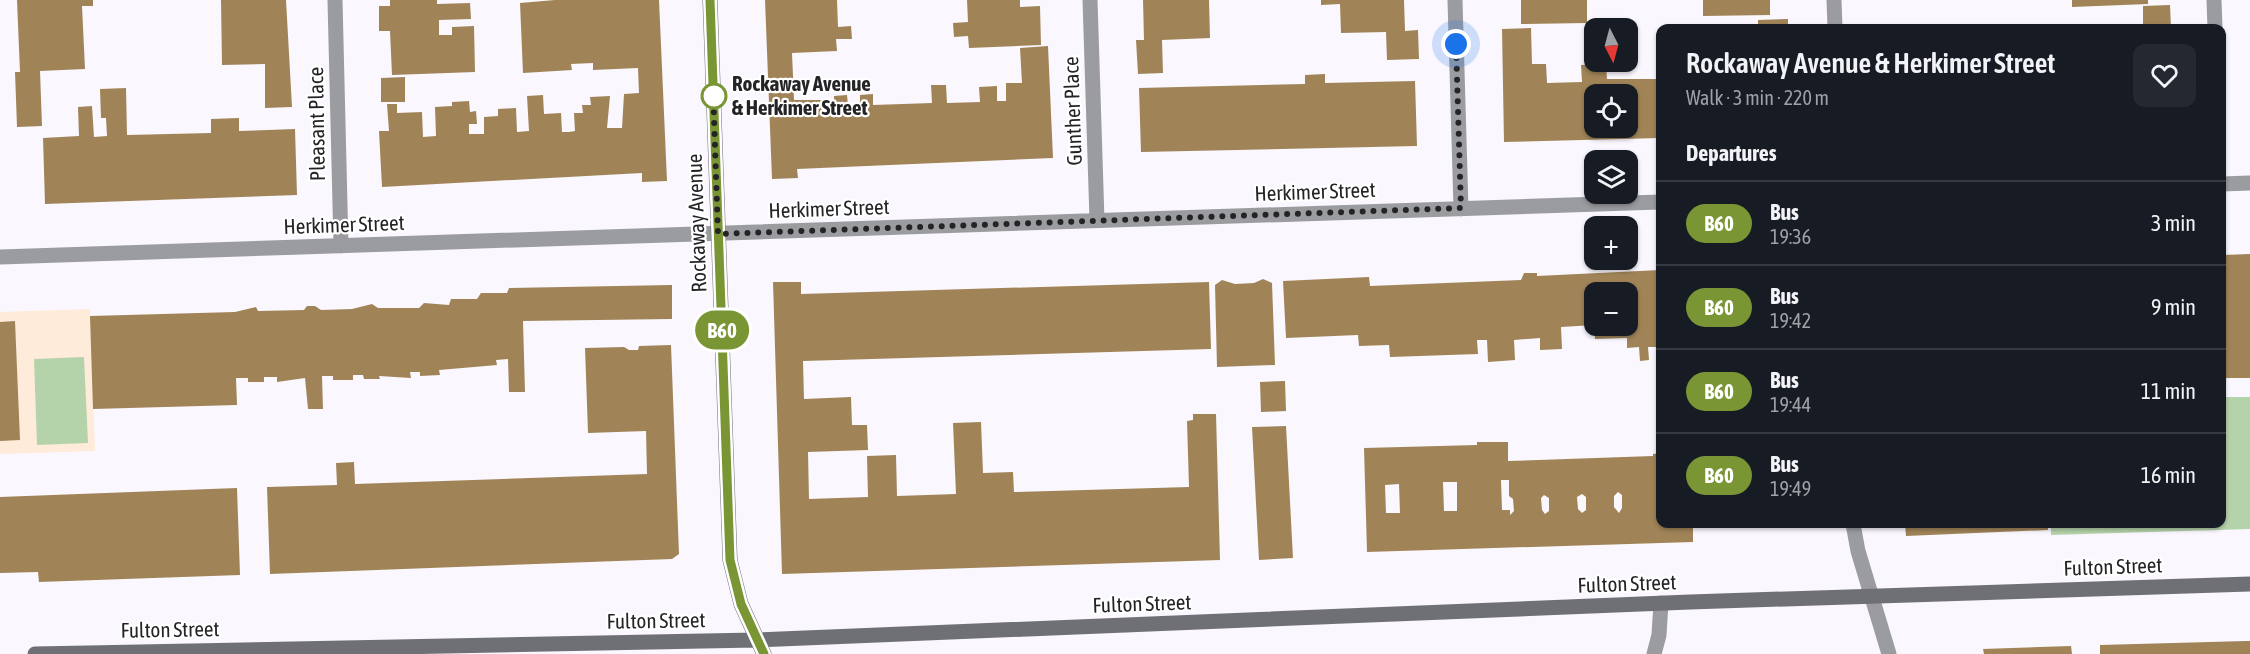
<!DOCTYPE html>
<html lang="en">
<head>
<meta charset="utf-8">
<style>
  :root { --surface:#171b24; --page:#242831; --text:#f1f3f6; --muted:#9ea1a6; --line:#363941 }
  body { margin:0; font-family:"Asap Condensed",sans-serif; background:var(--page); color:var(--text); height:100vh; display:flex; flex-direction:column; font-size:22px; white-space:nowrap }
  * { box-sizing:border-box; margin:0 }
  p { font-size:20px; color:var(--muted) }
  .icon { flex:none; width:33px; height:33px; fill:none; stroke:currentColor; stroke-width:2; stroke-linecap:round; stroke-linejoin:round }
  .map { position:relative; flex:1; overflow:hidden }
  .details { position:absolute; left:1656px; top:24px; width:570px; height:504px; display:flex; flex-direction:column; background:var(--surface); border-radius:12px; box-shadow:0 2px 4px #0004 }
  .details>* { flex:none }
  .badge { padding:0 12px; border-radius:20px; font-size:21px; line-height:39px }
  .needle { width:39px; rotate:174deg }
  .tools { position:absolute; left:1584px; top:18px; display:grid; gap:12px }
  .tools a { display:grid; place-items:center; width:54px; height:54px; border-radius:12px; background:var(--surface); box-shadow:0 2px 4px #0004; font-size:30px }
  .you { position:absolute; width:30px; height:30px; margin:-15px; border:4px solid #fff; border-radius:50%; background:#1a73e8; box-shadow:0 0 0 9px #1a73e833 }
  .map>.badge { position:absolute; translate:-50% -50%; box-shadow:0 0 0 3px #fff }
  h2 { padding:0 30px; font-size:22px; line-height:54px }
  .round { display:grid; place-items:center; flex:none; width:63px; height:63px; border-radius:12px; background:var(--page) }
  .headline { display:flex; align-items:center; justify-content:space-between; height:102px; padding:0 30px }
  h1 { font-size:28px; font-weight:600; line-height:45px }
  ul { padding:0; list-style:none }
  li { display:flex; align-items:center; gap:18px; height:84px; padding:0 30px; border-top:2px solid var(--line) }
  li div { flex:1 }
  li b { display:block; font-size:22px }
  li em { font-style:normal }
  li .badge { min-width:66px; font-weight:700; text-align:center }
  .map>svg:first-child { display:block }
  .education { fill:#feebda }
  .green { fill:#b5d3aa }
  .building { fill:#a08458; fill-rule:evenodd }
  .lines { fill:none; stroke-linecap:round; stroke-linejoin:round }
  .street { stroke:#9b9c9f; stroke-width:15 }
  .secondary { stroke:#6f7075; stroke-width:15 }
  .line-casing { stroke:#fff; stroke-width:14 }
  .line { stroke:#799534; stroke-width:9 }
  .walk { stroke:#242326; stroke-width:6; stroke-dasharray:0 10.8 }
  .stop-dot { fill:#fff; stroke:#799534; stroke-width:3 }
  .labels { text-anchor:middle; stroke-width:4.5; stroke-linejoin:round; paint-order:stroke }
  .stop-label { font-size:21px; font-weight:bold; fill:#242326; stroke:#fff; text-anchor:start }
  .street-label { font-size:21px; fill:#242326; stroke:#fff }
</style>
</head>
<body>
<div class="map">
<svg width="2250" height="654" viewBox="0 0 2250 654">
  <rect width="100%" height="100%" fill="#faf7fe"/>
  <path class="education" d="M90 309 95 451 0 454V312Z"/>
  <path class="green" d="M84 357 88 443 37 445 34 359Z
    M2222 397H2250V529L2051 535V524H2222Z"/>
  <path class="building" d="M17 0H93V6H82L85 69 40 71 42 126 17 127 15 72H20Z
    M221 0H286L292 107 265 108V64L222 65Z
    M390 0H437V4L470 3 471 19 439 20V35H452V27L474 26 475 72 392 75 390 31H379V6H390Z
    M555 0H659L667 181 642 182V173L382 187 379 131H389L387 104H397V113L422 112 423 137 436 136 435 107 452 106V102L469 101 470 112 476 111 477 124H469V134H484V117L498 116V109L516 108 517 132 529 131 527 96 543 95 544 114 561 113 562 132H569L575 131 574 113H583L582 105H591L590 97 610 96 607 128H622L624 94 639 93 638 68 593 70V63L571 64 572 70 523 73 520 3Z
    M765 0H837L838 27 851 26 852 39H836L837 51 792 53 794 100H824V107H834V96L847 95 848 105H860V95L873 94V105L932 103 931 85H946L947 103 980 102 979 87 997 86V101H1006V83H1022L1020 48 1048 46 1053 158 797 169 798 178 772 179Z
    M967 0H1020V7L1040 6 1041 45 969 48 968 36 954 37 953 23 968 22Z
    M1143 0H1209L1210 38 1162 40 1163 73 1138 74 1136 40H1144Z
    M1321 0H1404L1405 31 1418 30 1419 59 1387 60 1386 32 1341 33 1340 4 1321 5Z
    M1521 0H1587V23L1521 24Z
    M1703 0H1770V15L1703 16Z
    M2072 0H2148V4L2072 7Z
    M2170 5 2171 28H2143V6Z
    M1788 19V28H1758V20Z
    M1531 28 1532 64H1546L1547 83 1582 82 1581 65 1606 64 1607 79H1660V138L1504 142 1502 29ZM1594 94H1628V128H1594Z
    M1325 74V83L1415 81 1417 146 1141 152 1139 88 1305 84V75Z
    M405 77V102H381V78Z
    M126 88 127 135 211 133V119L239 118V131L295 129 297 195 45 204 43 138 79 136 78 107 92 106 94 137 107 136 106 118H101L100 89Z
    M2250 254V378H2222V255Z
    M1660 270V347H1648L1649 360 1640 361 1639 347 1627 348V338L1595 339 1594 326H1628V292H1594V325L1561 327 1562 349 1540 350V338L1514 340 1515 360 1488 362 1487 340H1477L1478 354 1390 357 1389 345 1359 346 1358 335 1286 338 1283 281 1369 277 1370 286 1521 280 1524 273H1537V276Z
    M1263 279 1272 283 1275 365 1217 367 1215 285 1222 280 1235 284 1254 283Z
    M773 282H801V294L1209 282 1211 349 803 361 804 399 851 397 852 425H867L868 450 808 452 809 499 868 497 867 456 896 455 897 496 956 494 953 423 981 422 983 473 1013 472 1014 492 1189 487 1187 421 1193 420V414H1216L1220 560 782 574Z
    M672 285V319L523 321 525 392H509L508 359 496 360 497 365 439 370 440 375 420 376V372H410L411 378 379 376 380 379H364L363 375H353V380H333V376H322L323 409H308L305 378 277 382V377H264V382H248V378H236L237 405 93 409 90 316 235 312 256 307 258 311 304 310 307 306H315L321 310 352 309 372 304 378 308H419L424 303 449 305 451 299H477L481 293H507L509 288Z
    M15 321 20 440 0 441V322Z
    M671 345 679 554 672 559 270 574 267 487 337 485 336 463 354 462 355 484 647 474 646 431 588 433 585 348 624 347 629 350H638L639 346Z
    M1285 381 1286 411 1261 412 1260 382Z
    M1286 426 1293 558 1259 560 1252 427Z
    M1477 442H1508V461L1653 456V454L1660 453V524H1693V542L1367 552 1364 448 1477 445ZM1501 480H1509V496L1513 499 1514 511 1510 515V510H1502ZM1443 482H1457V511H1444ZM1399 484 1400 513H1386L1385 485ZM1618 492 1622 495V508L1619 513 1614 507V496ZM1582 494 1586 497V510L1582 513 1578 509 1577 497ZM1544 495 1549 498V511L1545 514 1542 510 1541 498Z
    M237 488 240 575 39 582 38 572 0 573V497Z
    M1905 524H2048V530L1906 536Z
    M2246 641H2250V654H2100V645Z
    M2071 646 2072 654H1984L1983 649Z"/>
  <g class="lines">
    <path class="street" d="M335 0 341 246
      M1090 0 1097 220
      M1455 0 1461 209
      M1834 0 1835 28
      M2214 0 2215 28
      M2222 184 2250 183
      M0 257 1660 202
      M1853 524 1858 551 1889 654
      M1654 654 1659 635 1661 603"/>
    <path class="secondary" d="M710 0 730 560 741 604 764 654
      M35 654 756 640 1690 602 2250 584"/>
  </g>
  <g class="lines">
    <g class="line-casing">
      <path id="line" d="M710 0 730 560 741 604 764 654"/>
    </g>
    <use href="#line" class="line"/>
    <path class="walk" d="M714 96 713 88 718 234 1461 208 1456 44"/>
  </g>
  <circle class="stop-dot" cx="714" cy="96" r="12"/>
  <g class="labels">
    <g class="stop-label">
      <text x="732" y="91">Rockaway Avenue<tspan x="732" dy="24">&amp; Herkimer Street</tspan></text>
    </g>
    <g class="street-label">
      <text transform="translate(1073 111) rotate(-92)" y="7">Gunther Place</text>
      <text transform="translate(317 124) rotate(-91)" y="7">Pleasant Place</text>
      <text transform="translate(1315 192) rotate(-2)" y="7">Herkimer Street</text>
      <text transform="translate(829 209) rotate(-2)" y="7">Herkimer Street</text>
      <text transform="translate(697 223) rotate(-92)" y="7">Rockaway Avenue</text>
      <text transform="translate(344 225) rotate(-2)" y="7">Herkimer Street</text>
      <text transform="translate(2113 567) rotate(-2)" y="7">Fulton Street</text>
      <text transform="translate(1627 584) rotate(-2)" y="7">Fulton Street</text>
      <text transform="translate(1142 604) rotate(-2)" y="7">Fulton Street</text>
      <text transform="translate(656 621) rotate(-1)" y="7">Fulton Street</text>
      <text transform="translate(170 630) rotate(-1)" y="7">Fulton Street</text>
    </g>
  </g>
</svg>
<div class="tools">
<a><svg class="needle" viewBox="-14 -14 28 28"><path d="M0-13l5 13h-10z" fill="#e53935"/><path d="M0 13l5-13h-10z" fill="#9ea1a6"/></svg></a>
<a><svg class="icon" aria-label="locate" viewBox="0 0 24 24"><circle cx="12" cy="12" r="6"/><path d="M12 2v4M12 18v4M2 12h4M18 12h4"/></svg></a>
<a><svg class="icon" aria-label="layers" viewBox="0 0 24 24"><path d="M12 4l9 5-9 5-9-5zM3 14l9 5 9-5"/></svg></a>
<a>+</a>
<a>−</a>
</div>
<div class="you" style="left:1456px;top:44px"></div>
<b class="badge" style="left:722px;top:330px;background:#799534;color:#fff">B60</b>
<section class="details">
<div class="headline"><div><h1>Rockaway Avenue &amp; Herkimer Street</h1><p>Walk · 3 min · 220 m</p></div><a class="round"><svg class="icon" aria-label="heart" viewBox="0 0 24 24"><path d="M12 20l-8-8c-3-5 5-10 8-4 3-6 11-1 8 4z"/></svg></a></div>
<h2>Departures</h2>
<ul>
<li><span class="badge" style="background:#799534;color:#fff">B60</span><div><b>Bus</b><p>19:36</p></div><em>3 min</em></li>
<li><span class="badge" style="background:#799534;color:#fff">B60</span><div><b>Bus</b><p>19:42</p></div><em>9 min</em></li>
<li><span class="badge" style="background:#799534;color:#fff">B60</span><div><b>Bus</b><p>19:44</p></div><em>11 min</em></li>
<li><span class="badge" style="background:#799534;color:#fff">B60</span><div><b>Bus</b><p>19:49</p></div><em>16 min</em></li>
</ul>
</section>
</div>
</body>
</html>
